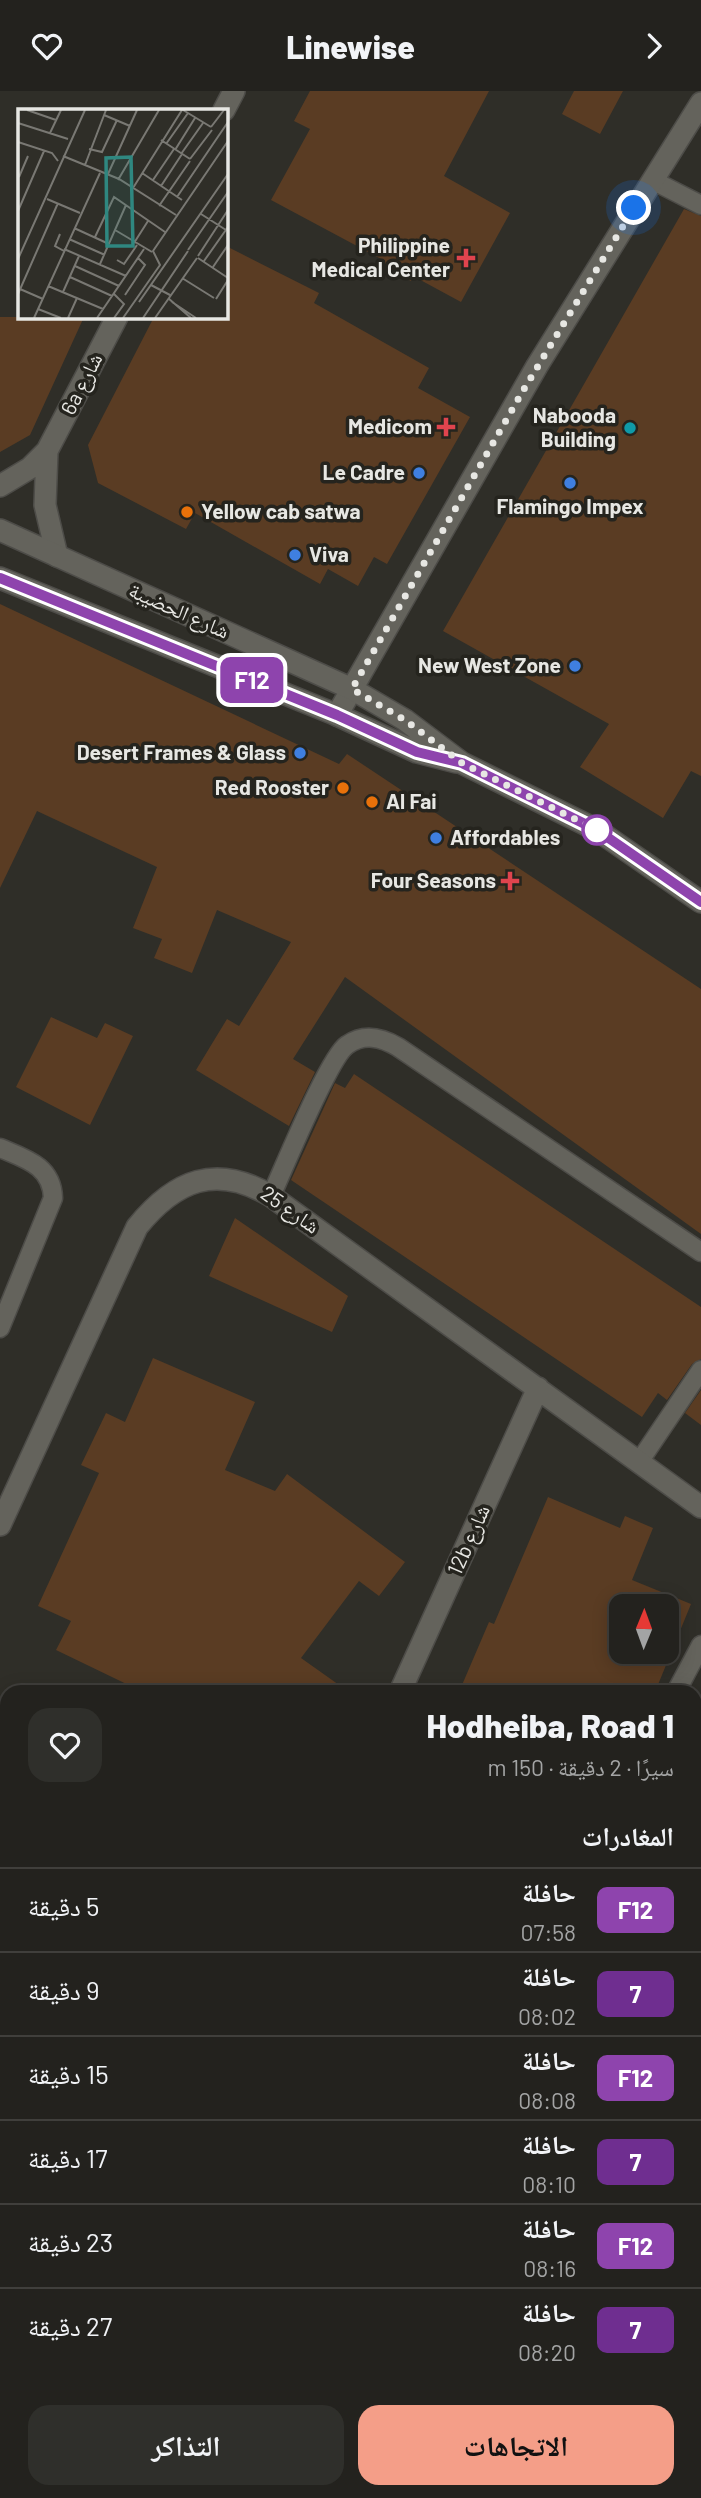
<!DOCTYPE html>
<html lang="ar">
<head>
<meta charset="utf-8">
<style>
  :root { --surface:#23221e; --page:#2f2f2b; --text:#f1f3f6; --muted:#a3a4a4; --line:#403f3c; --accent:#f49e88 }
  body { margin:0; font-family:Barlow,"Noto Naskh Arabic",sans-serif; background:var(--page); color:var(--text); direction:rtl; height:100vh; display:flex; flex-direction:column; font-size:26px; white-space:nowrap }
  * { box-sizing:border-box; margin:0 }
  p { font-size:23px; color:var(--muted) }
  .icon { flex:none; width:38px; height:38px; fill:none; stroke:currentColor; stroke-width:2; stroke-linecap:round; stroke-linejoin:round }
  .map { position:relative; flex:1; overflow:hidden; direction:ltr }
  .details { position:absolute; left:0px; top:1594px; width:702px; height:814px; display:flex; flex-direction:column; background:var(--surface); border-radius:21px 21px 0 0; box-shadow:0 4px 18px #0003,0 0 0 2px var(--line); direction:rtl }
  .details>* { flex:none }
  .badge { padding:0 14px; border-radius:10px; font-size:24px; line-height:46px }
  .needle { width:46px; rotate:1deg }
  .fabs { position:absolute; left:609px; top:1503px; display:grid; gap:14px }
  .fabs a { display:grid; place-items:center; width:70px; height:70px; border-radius:14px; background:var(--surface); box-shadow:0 4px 18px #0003,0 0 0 2px var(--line); font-size:35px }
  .you { position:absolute; width:35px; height:35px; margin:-18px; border:5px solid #fff; border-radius:50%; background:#1a73e8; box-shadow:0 0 0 10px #1a73e833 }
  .map>.badge { position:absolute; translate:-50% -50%; box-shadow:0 0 0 4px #fff }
  h2 { padding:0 28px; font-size:26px; line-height:63px }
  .round { display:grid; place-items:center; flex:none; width:74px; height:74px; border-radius:21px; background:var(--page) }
  .overview { display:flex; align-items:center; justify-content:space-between; height:119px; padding:0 28px }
  h1 { font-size:33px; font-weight:800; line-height:52px }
  .primary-button { display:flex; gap:14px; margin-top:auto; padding:14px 28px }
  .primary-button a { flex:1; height:80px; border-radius:21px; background:var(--accent); color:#111; font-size:28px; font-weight:800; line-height:80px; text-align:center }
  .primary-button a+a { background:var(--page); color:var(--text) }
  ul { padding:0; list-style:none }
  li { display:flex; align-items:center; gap:21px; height:84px; padding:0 28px; border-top:2px solid var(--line) }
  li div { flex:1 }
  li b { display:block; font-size:26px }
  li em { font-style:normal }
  li .badge { min-width:77px; font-weight:700; text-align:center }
  header { display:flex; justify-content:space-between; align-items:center; height:91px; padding:0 28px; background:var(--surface); font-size:32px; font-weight:800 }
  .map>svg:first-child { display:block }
  .building { fill:#5a3c23; fill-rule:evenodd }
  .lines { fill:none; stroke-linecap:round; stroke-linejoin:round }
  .service-casing { stroke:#4d4c48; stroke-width:21 }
  .minor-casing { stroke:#4d4c48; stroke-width:24 }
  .tertiary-casing { stroke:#4d4c48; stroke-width:24 }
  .service { stroke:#64635c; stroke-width:18 }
  .minor { stroke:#64635c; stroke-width:21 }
  .tertiary { stroke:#64635c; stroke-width:21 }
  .line-casing { stroke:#fff; stroke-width:16 }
  .line { stroke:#8e44ad; stroke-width:10 }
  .walk { stroke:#e7e7e3; stroke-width:7; stroke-dasharray:0 12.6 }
  .health-dot { fill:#e0444e; stroke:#25241e; stroke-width:2.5 }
  .culture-dot { fill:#0f9aa8; stroke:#25241e; stroke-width:2.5 }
  .shop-dot { fill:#3f7fe0; stroke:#25241e; stroke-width:2.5 }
  .food-dot { fill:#e8710a; stroke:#25241e; stroke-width:2.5 }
  .stop-dot { fill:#fff; stroke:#8e44ad; stroke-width:3.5 }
  .labels { text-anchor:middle; stroke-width:7; stroke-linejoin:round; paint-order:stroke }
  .poi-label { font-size:21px; font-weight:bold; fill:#e7e7e3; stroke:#25241e; text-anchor:end }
  .street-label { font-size:21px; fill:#e7e7e3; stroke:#25241e }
  .inset-road { fill:none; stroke:#797873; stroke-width:2 }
  .view { fill:#2f8780; fill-opacity:0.15; stroke:#2f8780; stroke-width:3.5 }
  .inset-edge { fill:none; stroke:#e7e7e3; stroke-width:3.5 }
</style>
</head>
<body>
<header><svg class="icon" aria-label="forward" viewBox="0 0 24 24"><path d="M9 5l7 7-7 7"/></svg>Linewise<svg class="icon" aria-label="heart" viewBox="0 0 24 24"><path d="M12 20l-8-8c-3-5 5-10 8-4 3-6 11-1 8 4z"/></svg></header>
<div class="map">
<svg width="701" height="2407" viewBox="0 0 701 2407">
  <rect width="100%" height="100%" fill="#2f2e28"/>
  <path class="building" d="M310 0H489L444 85 510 122 461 211 413 185 411 190 382 174 385 170 271 109 310 38 294 30Z
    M574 0H623L600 43 562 23Z
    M684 118 701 125V685L691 680 663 727 580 676 609 633 443 540Z
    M226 155 319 202 314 212 429 277 418 297 470 326 387 473 374 466 358 495 328 478 320 493 195 422 186 438 98 392 88 354 154 226H226Z
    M0 226H84L30 344 0 361Z
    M0 513 339 673 347 663 701 898V1143L345 886 293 968 315 981 289 1035 196 979 227 928 239 935 291 851 217 819 192 882 154 867 162 848 133 837 157 776 37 720 0 797Z
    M51 926 97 947 105 932 133 945 90 1034 16 996Z
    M354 983 701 1216V1268L692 1273 667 1309 658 1302 642 1326 291 1089 335 992 345 997Z
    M235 1127 348 1205 332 1241 209 1185Z
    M153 1267 255 1311 225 1379 275 1400 287 1383 405 1471 379 1505 359 1490 301 1567 349 1601H143L56 1559 71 1530 38 1515 99 1382 81 1374 106 1322 125 1331Z
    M701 1299V1334L685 1322Z
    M548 1406 620 1437 625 1425 653 1437 632 1489 691 1513 655 1601H459L489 1531 494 1533ZM621 1516H667V1561H621Z"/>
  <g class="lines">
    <g class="service-casing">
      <path id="service" d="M652 89 701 114
        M0 1057C26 1068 52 1075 53 1107L0 1237
        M271 1105C284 1077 329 966 347 954 364 942 381 946 398 956L701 1161
        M639 1371 701 1279
        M676 1601 701 1554"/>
    </g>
    <g class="minor-casing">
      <path id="minor" d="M224 19 234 0
        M47 360 45 414 57 465
        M0 395 30 377 47 360 117 226
        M337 624 537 275 701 12
        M0 1434 137 1136C175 1089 216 1072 271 1105L701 1416
        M400 1601 538 1297
        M695 2300 701 2304
        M0 2320 7 2323
        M464 2401 472 2407
        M33 2407 36 2401"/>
    </g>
    <g class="tertiary-casing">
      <path id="tertiary" d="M0 439 352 598 405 629 462 672 597 739 701 811
        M0 487 337 624 417 661 456 671"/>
    </g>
    <use href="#service" class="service"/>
    <use href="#minor" class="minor"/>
    <use href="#tertiary" class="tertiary"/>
  </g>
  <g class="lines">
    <g class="line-casing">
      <path id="line" d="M0 487 337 624 417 661 462 672 597 739 701 811"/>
    </g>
    <use href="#line" class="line"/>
    <path class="walk" d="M597 739 462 672 405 629 352 598 524 298 634 117"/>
  </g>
  <g class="health-dot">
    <path d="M462.5 156.5h7v7h7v7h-7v7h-7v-7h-7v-7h7z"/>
    <path d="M442.5 325.5h7v7h7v7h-7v7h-7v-7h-7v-7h7z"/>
    <path d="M506.5 779.5h7v7h7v7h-7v7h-7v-7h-7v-7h7z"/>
  </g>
  <circle class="culture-dot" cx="630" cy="337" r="7"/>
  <g class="shop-dot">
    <circle cx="419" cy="382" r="7"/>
    <circle cx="570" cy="392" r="7"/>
    <circle cx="295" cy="464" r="7"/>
    <circle cx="575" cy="575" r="7"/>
    <circle cx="300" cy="662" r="7"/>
    <circle cx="436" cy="747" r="7"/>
  </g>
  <g class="food-dot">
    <circle cx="187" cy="421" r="7"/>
    <circle cx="343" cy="697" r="7"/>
    <circle cx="372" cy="711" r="7"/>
  </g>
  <circle class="stop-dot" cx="597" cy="739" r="14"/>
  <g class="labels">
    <g class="poi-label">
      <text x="450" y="162">Philippine<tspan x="450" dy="24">Medical Center</tspan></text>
      <text x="616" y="332">Nabooda<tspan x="616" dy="24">Building</tspan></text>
      <text x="432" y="343">Medicom</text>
      <text x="405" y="389">Le Cadre</text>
      <text x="570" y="423" text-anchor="middle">Flamingo Impex</text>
      <text x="201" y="428" text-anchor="start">Yellow cab satwa</text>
      <text x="309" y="471" text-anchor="start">Viva</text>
      <text x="561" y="582">New West Zone</text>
      <text x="286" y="669">Desert Frames &amp; Glass</text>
      <text x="329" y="704">Red Rooster</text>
      <text x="386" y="718" text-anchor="start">Al Fai</text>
      <text x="450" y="754" text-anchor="start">Affordables</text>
      <text x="496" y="797">Four Seasons</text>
    </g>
    <g class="street-label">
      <text transform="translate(82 293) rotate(-63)" y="7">6a شارع</text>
      <text transform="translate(179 520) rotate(24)" y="7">شارع الحضيبة</text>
      <text transform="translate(290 1119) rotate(35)" y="7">شارع 25</text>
      <text transform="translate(469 1449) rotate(-66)" y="7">12b شارع</text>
    </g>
  </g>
  <g transform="translate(18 18)">
    <rect width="210" height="210" fill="#2f2e28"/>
    <path class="inset-road" d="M9 1 38 11M165 1 193 18M86 6 112 17M0 14 50 30M193 18 206 1M32 24 43 1M143 31 172 50M0 33 34 44 40 52M148 35 170 4M71 40 84 43 99 11M157 41 177 9M163 45 185 14M45 47 101 70 158 106M172 50 194 21M67 56 88 1M124 64 164 91M90 65 119 1M1 68 10 47M100 71 141 1M135 71 156 40M143 77 164 45M115 79 164 1M159 88 210 13M29 90 62 104M141 97 172 52M0 102 26 42M183 105 208 121M56 119 91 135M97 121 134 143M42 125 37 137 46 142M77 128 96 88 147 123M51 130 87 146M116 134 130 112M46 140 108 167M170 141 210 83M180 147 210 101M180 149 210 169M0 150 67 1M99 151 106 155 119 136M186 152 210 118M82 155 108 96M57 157 101 177M195 158 210 136M52 168 94 187M164 169 196 189M133 176 152 186M30 177 85 200M2 180 25 190M45 183 61 147M0 185 40 94M96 185 106 195 96 209M107 186 127 156 120 149M150 189 173 209M198 190 210 171M121 193 210 65M154 193 178 209M20 200 43 209M16 209 82 64M50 209 59 189M79 209 126 140M105 209 142 156 135 142 210 32M125 209 170 142M137 209 179 149"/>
    <path class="view" d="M113 48 115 137H89L88 49Z"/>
    <rect width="210" height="210" class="inset-edge"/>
  </g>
</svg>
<div class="fabs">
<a><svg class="needle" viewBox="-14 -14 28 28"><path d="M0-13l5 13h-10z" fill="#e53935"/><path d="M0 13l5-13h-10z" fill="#a3a4a4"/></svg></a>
</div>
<div class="you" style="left:634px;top:117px"></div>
<b class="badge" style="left:252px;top:589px;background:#8e44ad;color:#fff">F12</b>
<section class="details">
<div class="overview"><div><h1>Hodheiba, Road 1</h1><p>سيرًا · 2 دقيقة · 150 m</p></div><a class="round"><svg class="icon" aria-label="heart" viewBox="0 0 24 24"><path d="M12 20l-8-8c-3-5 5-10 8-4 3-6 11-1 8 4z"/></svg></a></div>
<h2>المغادرات</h2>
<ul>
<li><span class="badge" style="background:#8e44ad;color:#fff">F12</span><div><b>حافلة</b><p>07:58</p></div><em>5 دقيقة</em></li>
<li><span class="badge" style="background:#6f2e90;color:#fff">7</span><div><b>حافلة</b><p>08:02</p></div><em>9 دقيقة</em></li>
<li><span class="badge" style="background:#8e44ad;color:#fff">F12</span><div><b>حافلة</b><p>08:08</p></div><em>15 دقيقة</em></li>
<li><span class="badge" style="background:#6f2e90;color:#fff">7</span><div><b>حافلة</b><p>08:10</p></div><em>17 دقيقة</em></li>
<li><span class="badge" style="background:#8e44ad;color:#fff">F12</span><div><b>حافلة</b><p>08:16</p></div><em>23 دقيقة</em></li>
<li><span class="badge" style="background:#6f2e90;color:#fff">7</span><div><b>حافلة</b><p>08:20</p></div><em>27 دقيقة</em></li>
</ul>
<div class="primary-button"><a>الاتجاهات</a><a>التذاكر</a></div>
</section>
</div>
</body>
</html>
